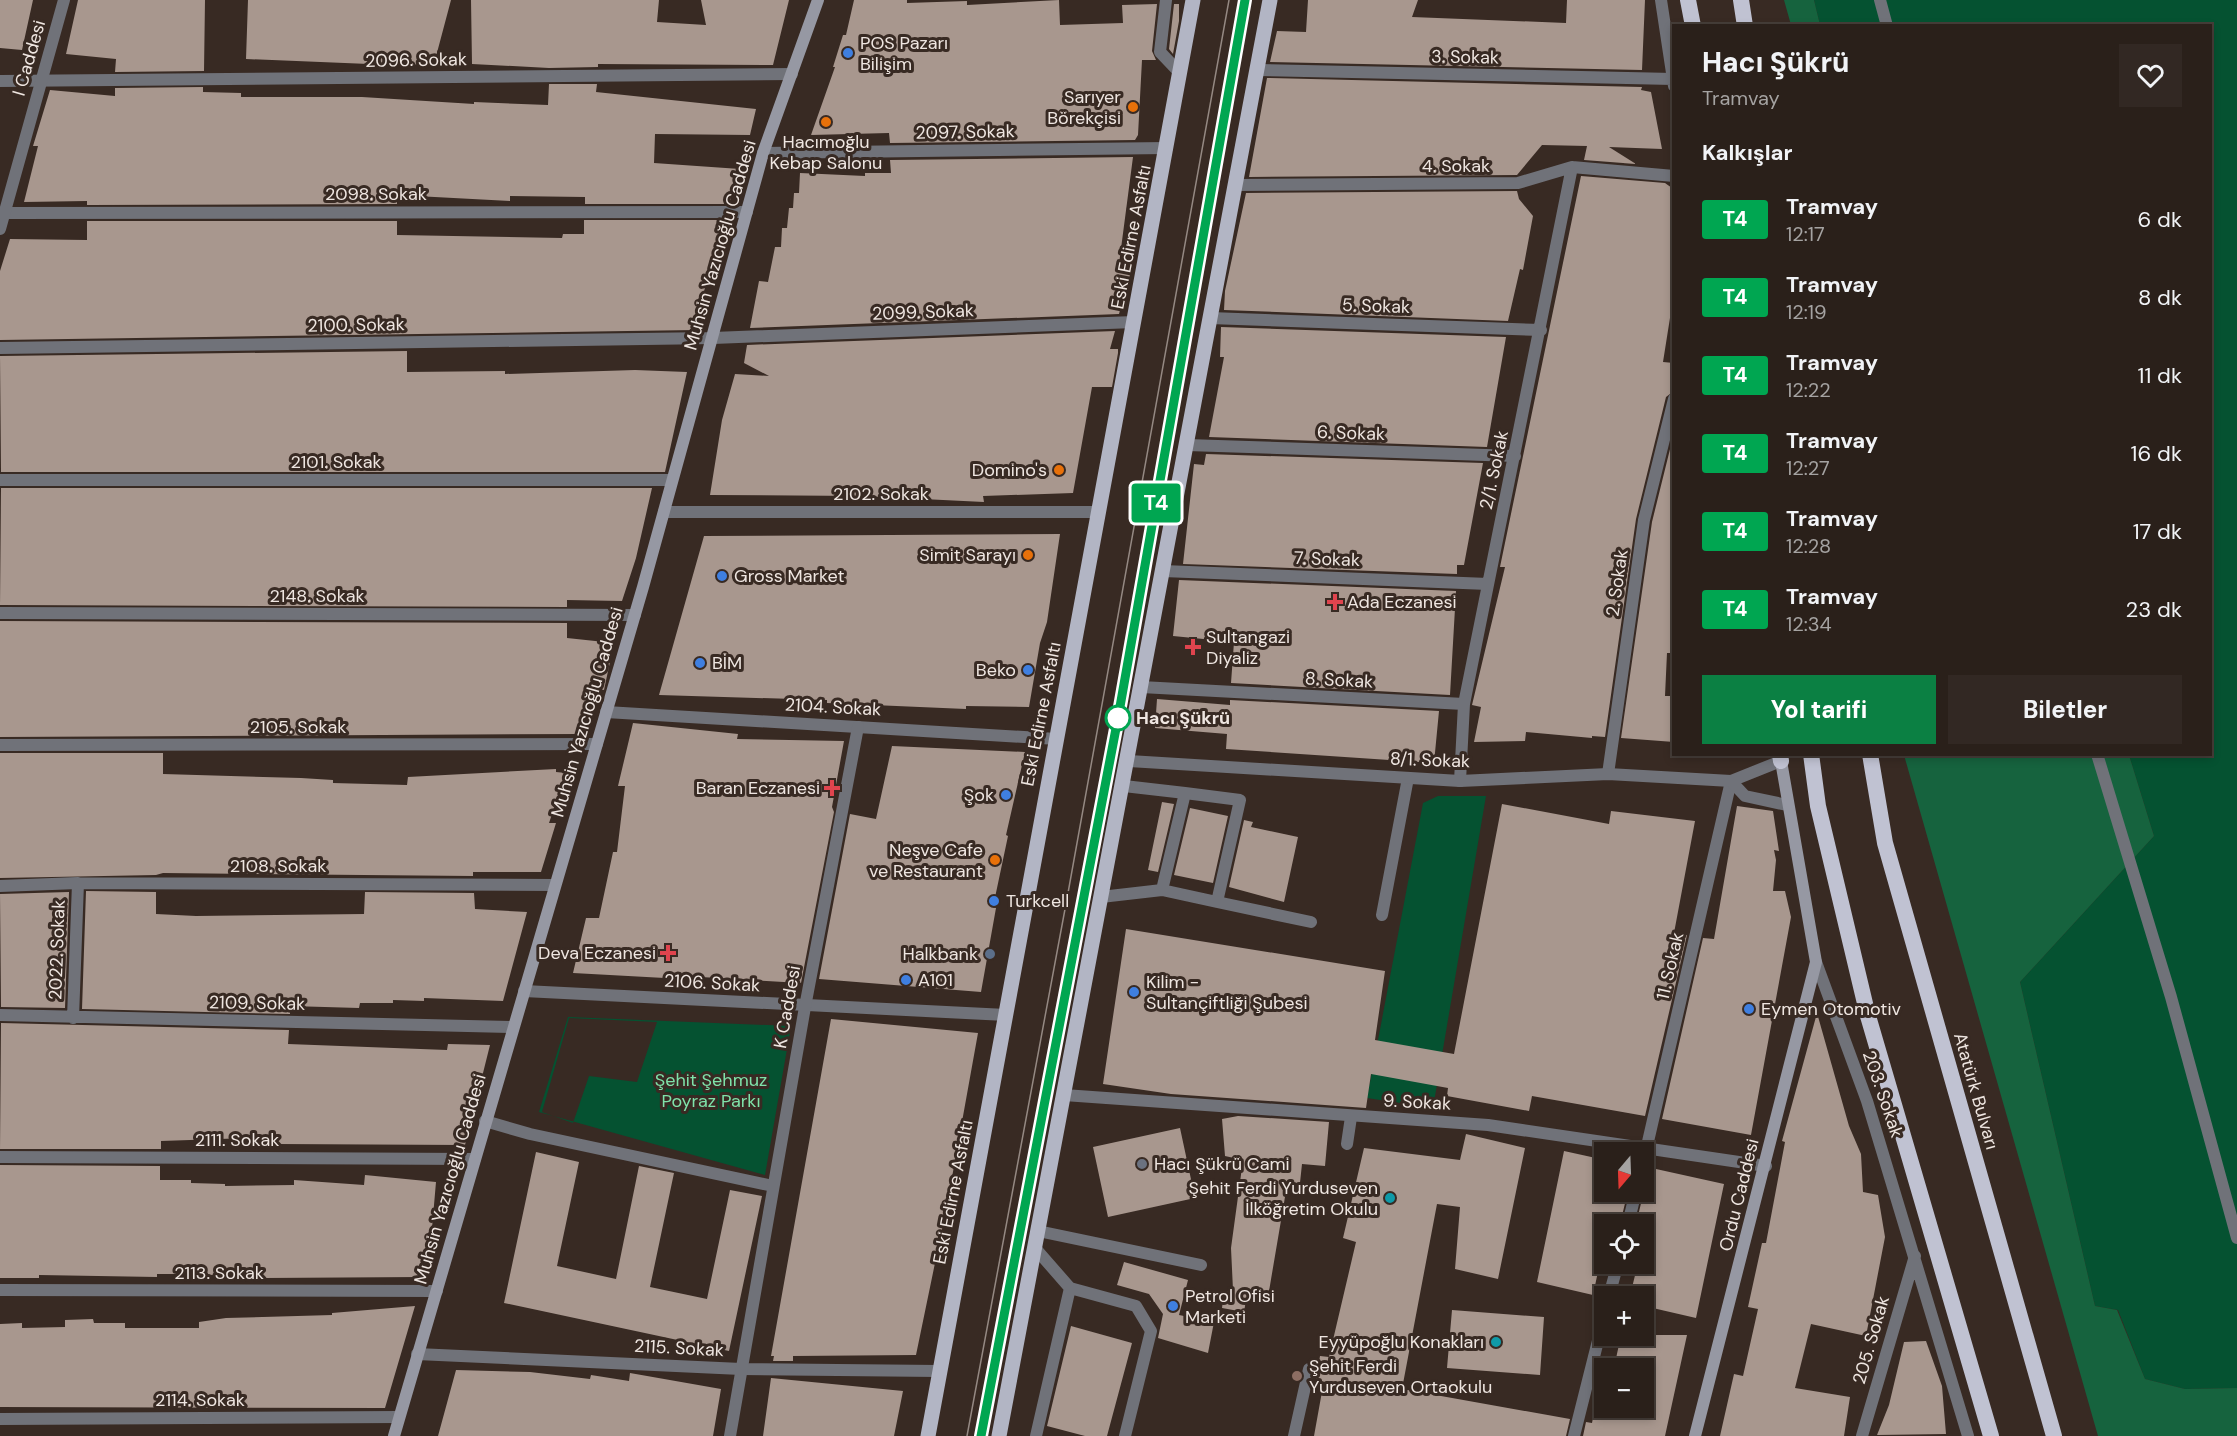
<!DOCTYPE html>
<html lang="tr">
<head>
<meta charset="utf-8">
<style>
  :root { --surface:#2a201a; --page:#322823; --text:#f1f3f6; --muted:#a5a3a2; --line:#463e39; --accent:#0b8043 }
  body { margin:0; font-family:"DM Sans",sans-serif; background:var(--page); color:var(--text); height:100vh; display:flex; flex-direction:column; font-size:22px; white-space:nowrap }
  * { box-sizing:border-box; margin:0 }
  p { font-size:20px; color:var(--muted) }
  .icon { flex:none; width:33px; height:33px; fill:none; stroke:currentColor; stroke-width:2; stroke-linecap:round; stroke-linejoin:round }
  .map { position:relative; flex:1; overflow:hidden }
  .drawer { position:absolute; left:1672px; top:24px; width:540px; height:732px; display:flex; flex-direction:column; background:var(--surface); border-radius:0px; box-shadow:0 3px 9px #0003,0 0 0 2px var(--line) }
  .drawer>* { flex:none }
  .badge { padding:0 12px; border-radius:4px; font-size:21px; line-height:39px }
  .needle { width:39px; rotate:199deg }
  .tools { position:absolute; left:1594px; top:1142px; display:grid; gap:12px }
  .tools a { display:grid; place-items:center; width:60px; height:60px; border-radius:0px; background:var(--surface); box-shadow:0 3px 9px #0003,0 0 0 2px var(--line); font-size:30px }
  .map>.badge { position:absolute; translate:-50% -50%; box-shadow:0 0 0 3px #fff }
  h2 { padding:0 30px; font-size:22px; line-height:54px }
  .round { display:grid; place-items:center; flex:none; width:63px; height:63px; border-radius:0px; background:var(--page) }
  .summary { display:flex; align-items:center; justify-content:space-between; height:102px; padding:0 30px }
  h1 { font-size:28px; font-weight:800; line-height:45px }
  .primary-button { display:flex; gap:12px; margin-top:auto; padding:12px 30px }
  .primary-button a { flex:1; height:69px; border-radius:0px; background:var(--accent); color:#fff; font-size:24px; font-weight:800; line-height:69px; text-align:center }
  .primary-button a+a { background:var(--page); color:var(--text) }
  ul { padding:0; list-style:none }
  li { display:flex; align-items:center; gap:18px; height:78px; padding:0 30px }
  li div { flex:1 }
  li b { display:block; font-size:22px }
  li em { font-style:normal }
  li .badge { min-width:66px; font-weight:700; text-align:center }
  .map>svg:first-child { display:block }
  .green { fill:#055231; fill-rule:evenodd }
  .forest { fill:#16633e }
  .building { fill:#a8978e }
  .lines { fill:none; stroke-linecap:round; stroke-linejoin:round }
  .service { stroke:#707279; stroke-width:12 }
  .pedestrian { stroke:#707279; stroke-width:12 }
  .minor { stroke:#707279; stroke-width:12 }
  .tertiary { stroke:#707279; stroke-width:12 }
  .secondary { stroke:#9698a3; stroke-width:12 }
  .primary { stroke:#b2b5c4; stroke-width:15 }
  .trunk { stroke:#c0c2d2; stroke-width:16 }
  .tram { stroke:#958983; stroke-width:1.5 }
  .line-casing { stroke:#fff; stroke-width:14 }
  .line { stroke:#00a651; stroke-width:9 }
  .shop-dot { fill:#3f7fe0; stroke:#382a23; stroke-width:2 }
  .food-dot { fill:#e8710a; stroke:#382a23; stroke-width:2 }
  .health-dot { fill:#e0444e; stroke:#382a23; stroke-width:2 }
  .stop-dot { fill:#fff; stroke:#00a651; stroke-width:3 }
  .service-dot { fill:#5c6f8a; stroke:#382a23; stroke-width:2 }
  .worship-dot { fill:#6b7280; stroke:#382a23; stroke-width:2 }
  .culture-dot { fill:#0f9aa8; stroke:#382a23; stroke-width:2 }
  .education-dot { fill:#8d6e63; stroke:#382a23; stroke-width:2 }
  .labels { text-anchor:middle; stroke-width:6; stroke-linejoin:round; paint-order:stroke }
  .poi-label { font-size:18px; fill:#efe6e1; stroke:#382a23; text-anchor:start }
  .street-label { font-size:18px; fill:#efe6e1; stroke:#382a23 }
  .stop-label { font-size:18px; font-weight:bold; fill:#efe6e1; stroke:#382a23; text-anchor:start }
  .park-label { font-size:18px; fill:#7fe3aa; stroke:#382a23 }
</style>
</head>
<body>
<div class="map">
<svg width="2237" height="1436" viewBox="0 0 2237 1436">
  <rect width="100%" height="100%" fill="#382a23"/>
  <path class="green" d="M1814 0H2237V1388L2185 1389 2145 1379 2118 1310 2095 1306 2020 982 2154 836 2129 755 2211 754V26L1820 25Z
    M1438 796H1486L1433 1108 1367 1098 1423 803Z
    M568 1017 791 1026 765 1175 539 1112ZM569 1018 657 1022 637 1082 589 1076 573 1123 542 1112Z"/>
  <path class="forest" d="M1784 0H1814L1820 25H1791Z
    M1904 755H2129L2154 836 2020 982 2095 1306 2117 1310 2145 1379 2185 1389 2237 1388V1436H2098Z"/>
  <path class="building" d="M0 0H33L22 50 0 48Z
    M78 0H205L204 71 115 72 116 59 66 54Z
    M248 0H451L434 64 393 65 246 59Z
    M471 0H659L657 22 706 25 701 0H789L773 65 598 64V67L549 68 472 64Z
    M854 0H907V3L967 1V5L1059 0 1060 25 1123 23 1122 5 1157 4 1152 51 1156 60H1142L1138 135 1135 140 890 143 889 133 811 135 835 67H833L843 35H846Z
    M1308 0H1418L1412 17 1566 23 1567 0H1645L1642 70 1270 62 1277 31 1306 32Z
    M1174 4H1179V21L1173 54 1169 49Z
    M1267 78 1642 87 1641 90 1651 92 1662 149 1609 147 1636 164 1584 160 1587 146 1542 145 1517 175 1249 177Z
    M549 84H597L596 92 756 109 750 135 655 134 654 163 740 169 729 204H585V197L510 196V201L397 195V204L87 205V201L24 202 38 146H33L50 90 115 96V88L203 87V92L241 93V97H362L474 104V102L548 105Z
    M1133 157 1119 264H1133L1119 314 750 328 759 281 768 282 775 247H781L782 228H787L789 208H793L794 193H799L800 173 865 176V173H891L890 160Z
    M1581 176 1665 183 1672 188 1673 299 1663 362 1674 363V391L1666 397 1636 519 1605 737 1592 736V738L1526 732 1525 741 1474 742 1481 707 1472 705 1505 567H1500Z
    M1517 191 1519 199 1533 216 1523 270 1520 269 1508 321 1224 310 1225 291 1246 193Z
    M584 220H724L702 287 705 288 695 320 696 330 0 340V271L10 239 87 240V221H397V235L562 238 563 234H584Z
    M1221 327 1506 337 1487 447 1209 437 1224 357H1220Z
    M1115 331 1110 349H1118V353L1112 387H1092L1073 493 983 496 984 502 861 496 710 495 722 420 735 374 769 376 744 363 747 345Z
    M407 351V372L505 371V374L635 370 687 372 665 472H1L0 356Z
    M1674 433V653H1667L1665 696H1674V742L1621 738 1652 522Z
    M1206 454 1483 463 1464 565H1457V574L1183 564 1194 464 1204 465Z
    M1 488H652L636 558 622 601 567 600V607L0 605Z
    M1060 534 1047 622 1040 643 1029 707 966 706V709L827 703V700L659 695 704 536Z
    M1179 580 1456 591 1450 695 1231 683 1234 642 1173 636Z
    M0 621 567 623V638L614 643 604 690 593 688 579 734 0 737Z
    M1157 699 1230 705V700L1439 711 1434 763 1226 749 1227 734 1155 728Z
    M633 723 738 734 737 739 844 741 832 807 834 812 801 983 684 976 683 979 573 973 586 918H599L613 852H617L625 786H618Z
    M892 746 1025 752 1006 835 1008 836 993 907 996 908 981 992 819 979 850 814 876 819Z
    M0 753H163V774L301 778 333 780V783L407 785 408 777 556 769V772L566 773 549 823H556L541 872H473V876L163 873 156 875 0 878Z
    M1162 802 1174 804 1158 872 1148 870Z
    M1502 804 1609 824 1611 811 1695 821 1674 933 1687 935 1645 1116 1532 1096 1529 1111 1447 1096 1448 1088 1371 1074 1366 1108 1171 1094 1103 1084 1126 929 1385 971 1375 1040 1454 1054Z
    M1737 806 1773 811 1779 851 1774 850 1776 860 1773 891H1785L1791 917 1751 1135 1662 1119 1703 938 1714 939Z
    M1190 808 1228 816 1213 883 1174 875Z
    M1244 820 1253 822 1251 827 1298 837 1284 902 1229 887Z
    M86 891 156 892V914L196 916 364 914 365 892 474 893 475 909 527 912 503 1001 424 998V1001L393 1000V1003H360L359 1008 290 1006V1014L82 1009Z
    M69 892 65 1008 1 1007 0 894Z
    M1817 1013 1849 1126 1861 1154 1863 1192 1878 1195 1885 1237 1866 1336 1811 1324 1795 1388 1850 1397 1844 1436H1720L1734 1374 1743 1376 1758 1309 1748 1307 1762 1243H1766L1785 1142 1782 1141Z
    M831 1019 978 1033 947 1205 916 1355 793 1356V1361H773L774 1356H771Z
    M1 1023 289 1030 288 1044 447 1050 448 1044 490 1045 465 1145 276 1144V1137L161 1141V1149H0Z
    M1238 1116 1329 1122 1325 1166 1302 1164 1299 1192 1286 1191 1267 1303 1246 1300 1244 1312 1222 1308 1224 1292 1233 1290 1231 1248 1243 1160 1225 1156 1222 1119Z
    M1180 1128 1195 1198 1108 1217 1093 1147Z
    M1466 1134 1525 1148 1498 1279 1455 1269 1460 1207 1437 1204 1402 1389 1570 1419 1566 1436H1314L1323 1386 1315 1385 1320 1356 1329 1357 1356 1242 1343 1238 1364 1148 1460 1160Z
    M1564 1151 1605 1160V1191H1628L1620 1224H1605V1239L1593 1295 1537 1282Z
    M536 1152 579 1162 557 1266 616 1279 639 1166 674 1173 650 1287 707 1299 730 1190 762 1196 729 1351 504 1303Z
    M0 1165 160 1166V1180H191V1183L225 1184V1186L294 1185V1180L364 1185 365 1175 436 1182 432 1228H435L422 1277 263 1278 196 1274H157V1277L39 1275V1278H0Z
    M1656 1169 1724 1184 1696 1318 1644 1306V1296H1630L1638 1263H1644V1224H1636L1644 1191H1651Z
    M1124 1262 1188 1280 1179 1315 1214 1322 1208 1353 1158 1338 1163 1314 1149 1294 1117 1285Z
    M415 1306 385 1408 0 1407V1324L22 1323V1328L65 1327V1320L93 1319 94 1323H125V1328H199V1322L226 1318 332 1315V1313Z
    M1452 1310 1544 1317 1540 1375 1447 1368Z
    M1071 1326 1132 1343 1107 1436H1085L1047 1426Z
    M1621 1335H1687L1665 1436H1583L1586 1422 1592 1423 1595 1407H1644V1368H1614Z
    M1926 1341 1942 1386 1946 1434 1877 1435 1889 1405 1904 1342Z
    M456 1370 530 1372 590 1379 591 1375 629 1381 630 1373 721 1389 713 1436H438Z
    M771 1378 903 1391 894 1436H763Z"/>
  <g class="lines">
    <path class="service" d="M1166 0 1160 52 1180 73
      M1880 0 1887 26
      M2097 754 2171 997 2237 1238
      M1162 890 1217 902 1240 800 1185 793
      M1101 897 1162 890 1185 793 1124 786
      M1217 902 1311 922
      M1382 915 1408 778
      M1347 1144 1351 1117
      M1035 1248 1070 1288 1036 1436
      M1070 1288 1136 1306 1151 1331 1125 1436
      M1294 1436 1309 1369"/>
    <path class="pedestrian" d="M1038 1231 1201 1265"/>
    <path class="minor" d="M1661 0 1674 86
      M1257 70 1673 79
      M0 81 792 74
      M763 153 1167 148
      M1235 185 1518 183 1572 167 1674 176
      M0 213 747 212
      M1210 318 1541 330
      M0 348 713 338 1134 322
      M1187 445 1515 456
      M0 480H672
      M664 512H1099
      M1163 571 1488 584
      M0 613 635 615
      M1141 687 1464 704
      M606 712 1057 739
      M0 745 597 744
      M1608 774 1644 520 1674 399
      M1460 781 1464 704 1572 167
      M0 886 78 883 555 885
      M1816 962 1867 1101 1968 1436
      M524 991 1006 1015
      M0 1015 513 1027
      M73 1018 78 883
      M1064 1095 1488 1125 1766 1166
      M485 1121 530 1134 773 1186
      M0 1157 475 1159
      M1644 1159 1731 781
      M1628 1224 1636 1191
      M0 1290 437 1291
      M1609 1296 1618 1263
      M417 1354 741 1369 939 1371
      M0 1419 399 1417
      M1574 1436 1605 1313
      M1862 1436 1915 1256"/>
    <path class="tertiary" d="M0 229 64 0
      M1129 761 1460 781 1608 774 1731 781 1781 761
      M1731 781 1745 796 1787 805
      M730 1436 805 1007 858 727"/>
    <path class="secondary" d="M394 1436 643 587 763 153 818 0
      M1695 1436 1816 962 1781 761"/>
    <path class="primary" d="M928 1436 1193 0
      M999 1436 1270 0"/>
    <path class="trunk" d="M1688 0 1693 26
      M1741 0 1745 26
      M1780 754 1781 761
      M1811 754 1818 806 1868 1016 1991 1436
      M1870 754 1885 843 2054 1436"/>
    <path class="tram" d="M967 1436 1068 893 1229 0
      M981 1436 1118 718 1245 0"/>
  </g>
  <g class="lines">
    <g class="line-casing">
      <path id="line" d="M981 1436 1118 718 1245 0"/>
    </g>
    <use href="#line" class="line"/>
  </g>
  <g class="shop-dot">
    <circle cx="848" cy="53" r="6"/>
    <circle cx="722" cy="576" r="6"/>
    <circle cx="700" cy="663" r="6"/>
    <circle cx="1028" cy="670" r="6"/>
    <circle cx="1006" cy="795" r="6"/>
    <circle cx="994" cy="901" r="6"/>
    <circle cx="906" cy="980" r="6"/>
    <circle cx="1134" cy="992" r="6"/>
    <circle cx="1749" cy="1009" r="6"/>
    <circle cx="1173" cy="1306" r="6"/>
  </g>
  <g class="food-dot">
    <circle cx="1133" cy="107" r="6"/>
    <circle cx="826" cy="122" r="6"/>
    <circle cx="1059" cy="470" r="6"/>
    <circle cx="1028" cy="555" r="6"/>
    <circle cx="995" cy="860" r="6"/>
  </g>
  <g class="health-dot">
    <path d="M1332 593h6v6h6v6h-6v6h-6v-6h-6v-6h6z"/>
    <path d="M1190 638h6v6h6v6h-6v6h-6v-6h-6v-6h6z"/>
    <path d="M829 779h6v6h6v6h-6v6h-6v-6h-6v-6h6z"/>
    <path d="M665 944h6v6h6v6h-6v6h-6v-6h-6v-6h6z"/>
  </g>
  <circle class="stop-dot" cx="1118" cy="718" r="12"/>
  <circle class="service-dot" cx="990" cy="954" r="6"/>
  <circle class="worship-dot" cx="1142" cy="1164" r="6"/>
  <g class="culture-dot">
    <circle cx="1390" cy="1198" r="6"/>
    <circle cx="1496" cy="1342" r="6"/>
  </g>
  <circle class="education-dot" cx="1297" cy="1376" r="6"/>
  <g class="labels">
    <g class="poi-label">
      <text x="860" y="49">POS Pazarı<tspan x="860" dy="21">Bilişim</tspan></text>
      <text x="1121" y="103" text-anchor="end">Sarıyer<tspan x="1121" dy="21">Börekçisi</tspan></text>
      <text x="826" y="148" text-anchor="middle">Hacımoğlu<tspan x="826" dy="21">Kebap Salonu</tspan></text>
      <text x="1047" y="476" text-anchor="end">Domino's</text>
      <text x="1016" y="561" text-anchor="end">Simit Sarayı</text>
      <text x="734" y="582">Gross Market</text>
      <text x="1347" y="608">Ada Eczanesi</text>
      <text x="1206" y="643">Sultangazi<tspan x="1206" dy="21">Diyaliz</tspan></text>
      <text x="712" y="669">BİM</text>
      <text x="1016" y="676" text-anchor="end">Beko</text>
      <text x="820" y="794" text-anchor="end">Baran Eczanesi</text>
      <text x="994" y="801" text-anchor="end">Şok</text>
      <text x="983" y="856" text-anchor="end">Neşve Cafe<tspan x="983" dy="21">ve Restaurant</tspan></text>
      <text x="1006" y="907">Turkcell</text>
      <text x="656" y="959" text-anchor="end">Deva Eczanesi</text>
      <text x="978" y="960" text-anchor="end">Halkbank</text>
      <text x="918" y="986">A101</text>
      <text x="1146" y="988">Kilim -<tspan x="1146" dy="21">Sultançiftliği Şubesi</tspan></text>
      <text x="1761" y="1015">Eymen Otomotiv</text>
      <text x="1154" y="1170">Hacı Şükrü Cami</text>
      <text x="1378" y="1194" text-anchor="end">Şehit Ferdi Yurduseven<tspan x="1378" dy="21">İlköğretim Okulu</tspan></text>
      <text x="1185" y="1302">Petrol Ofisi<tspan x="1185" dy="21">Marketi</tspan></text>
      <text x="1484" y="1348" text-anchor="end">Eyyüpoğlu Konakları</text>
      <text x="1309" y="1372">Şehit Ferdi<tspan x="1309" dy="21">Yurduseven Ortaokulu</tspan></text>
    </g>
    <g class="street-label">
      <text transform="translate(1465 57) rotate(1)" y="6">3. Sokak</text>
      <text transform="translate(29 58) rotate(-74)" y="6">I Caddesi</text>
      <text transform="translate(416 60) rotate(-1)" y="6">2096. Sokak</text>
      <text transform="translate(965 132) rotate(-1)" y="6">2097. Sokak</text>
      <text x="1456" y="172">4. Sokak</text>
      <text x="376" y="200">2098. Sokak</text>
      <text transform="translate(1131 237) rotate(-79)" y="6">Eski Edirne Asfaltı</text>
      <text transform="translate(720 245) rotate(-74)" y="6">Muhsin Yazıcıoğlu Caddesi</text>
      <text transform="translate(1376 306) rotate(2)" y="6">5. Sokak</text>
      <text transform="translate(923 312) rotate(-2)" y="6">2099. Sokak</text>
      <text transform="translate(356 325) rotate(-1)" y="6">2100. Sokak</text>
      <text transform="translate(1351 433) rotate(2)" y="6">6. Sokak</text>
      <text x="336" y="468">2101. Sokak</text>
      <text transform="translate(1494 470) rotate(-78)" y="6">2/1. Sokak</text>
      <text x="881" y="500">2102. Sokak</text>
      <text transform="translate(1327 559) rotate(2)" y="6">7. Sokak</text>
      <text transform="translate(1617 583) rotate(-82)" y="6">2. Sokak</text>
      <text x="317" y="602">2148. Sokak</text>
      <text transform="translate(1339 680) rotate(3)" y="6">8. Sokak</text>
      <text transform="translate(833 707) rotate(3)" y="6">2104. Sokak</text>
      <text transform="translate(587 712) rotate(-74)" y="6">Muhsin Yazıcıoğlu Caddesi</text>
      <text transform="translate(1041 714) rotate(-79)" y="6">Eski Edirne Asfaltı</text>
      <text x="298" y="733">2105. Sokak</text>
      <text transform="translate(1430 760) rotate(2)" y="6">8/1. Sokak</text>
      <text x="278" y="872">2108. Sokak</text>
      <text transform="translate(57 950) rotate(-88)" y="6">2022. Sokak</text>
      <text transform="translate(1670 966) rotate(-77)" y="6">11. Sokak</text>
      <text transform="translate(712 983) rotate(3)" y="6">2106. Sokak</text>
      <text transform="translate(257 1003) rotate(1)" y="6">2109. Sokak</text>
      <text transform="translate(787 1007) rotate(-80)" y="6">K Caddesi</text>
      <text transform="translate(1976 1091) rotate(74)" y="6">Atatürk Bulvarı</text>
      <text transform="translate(1883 1094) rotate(71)" y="6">203. Sokak</text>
      <text transform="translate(1417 1102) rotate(3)" y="6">9. Sokak</text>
      <text x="237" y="1146">2111. Sokak</text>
      <text transform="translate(450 1179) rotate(-74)" y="6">Muhsin Yazıcıoğlu Caddesi</text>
      <text transform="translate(953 1192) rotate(-79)" y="6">Eski Edirne Asfaltı</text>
      <text transform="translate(1739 1195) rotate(-76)" y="6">Ordu Caddesi</text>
      <text x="219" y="1279">2113. Sokak</text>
      <text transform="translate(1871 1340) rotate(-74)" y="6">205. Sokak</text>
      <text transform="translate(679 1348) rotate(3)" y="6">2115. Sokak</text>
      <text x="200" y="1406">2114. Sokak</text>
    </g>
    <g class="stop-label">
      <text x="1136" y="724">Hacı Şükrü</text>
    </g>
    <g class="park-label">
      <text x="711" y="1086">Şehit Şehmuz<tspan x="711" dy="21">Poyraz Parkı</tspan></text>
    </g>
  </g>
</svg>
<div class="tools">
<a><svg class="needle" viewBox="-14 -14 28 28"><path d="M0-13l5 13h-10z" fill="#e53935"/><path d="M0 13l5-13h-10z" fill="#a5a3a2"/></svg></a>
<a><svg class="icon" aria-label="locate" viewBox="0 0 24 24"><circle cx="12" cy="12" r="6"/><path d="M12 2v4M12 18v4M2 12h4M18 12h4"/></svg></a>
<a>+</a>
<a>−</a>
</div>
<b class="badge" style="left:1156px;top:503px;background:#00a651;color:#fff">T4</b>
<section class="drawer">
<div class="summary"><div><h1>Hacı Şükrü</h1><p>Tramvay</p></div><a class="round"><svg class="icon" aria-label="heart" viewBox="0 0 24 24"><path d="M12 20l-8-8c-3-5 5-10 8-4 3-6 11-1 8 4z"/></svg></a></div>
<h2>Kalkışlar</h2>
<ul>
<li><span class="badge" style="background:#00a651;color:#fff">T4</span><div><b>Tramvay</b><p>12:17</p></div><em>6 dk</em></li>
<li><span class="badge" style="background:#00a651;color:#fff">T4</span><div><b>Tramvay</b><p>12:19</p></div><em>8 dk</em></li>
<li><span class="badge" style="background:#00a651;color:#fff">T4</span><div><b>Tramvay</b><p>12:22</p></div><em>11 dk</em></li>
<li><span class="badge" style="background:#00a651;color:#fff">T4</span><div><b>Tramvay</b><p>12:27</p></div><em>16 dk</em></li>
<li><span class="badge" style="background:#00a651;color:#fff">T4</span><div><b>Tramvay</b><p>12:28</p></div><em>17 dk</em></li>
<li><span class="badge" style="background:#00a651;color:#fff">T4</span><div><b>Tramvay</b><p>12:34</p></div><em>23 dk</em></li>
</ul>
<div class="primary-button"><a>Yol tarifi</a><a>Biletler</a></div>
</section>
</div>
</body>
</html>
